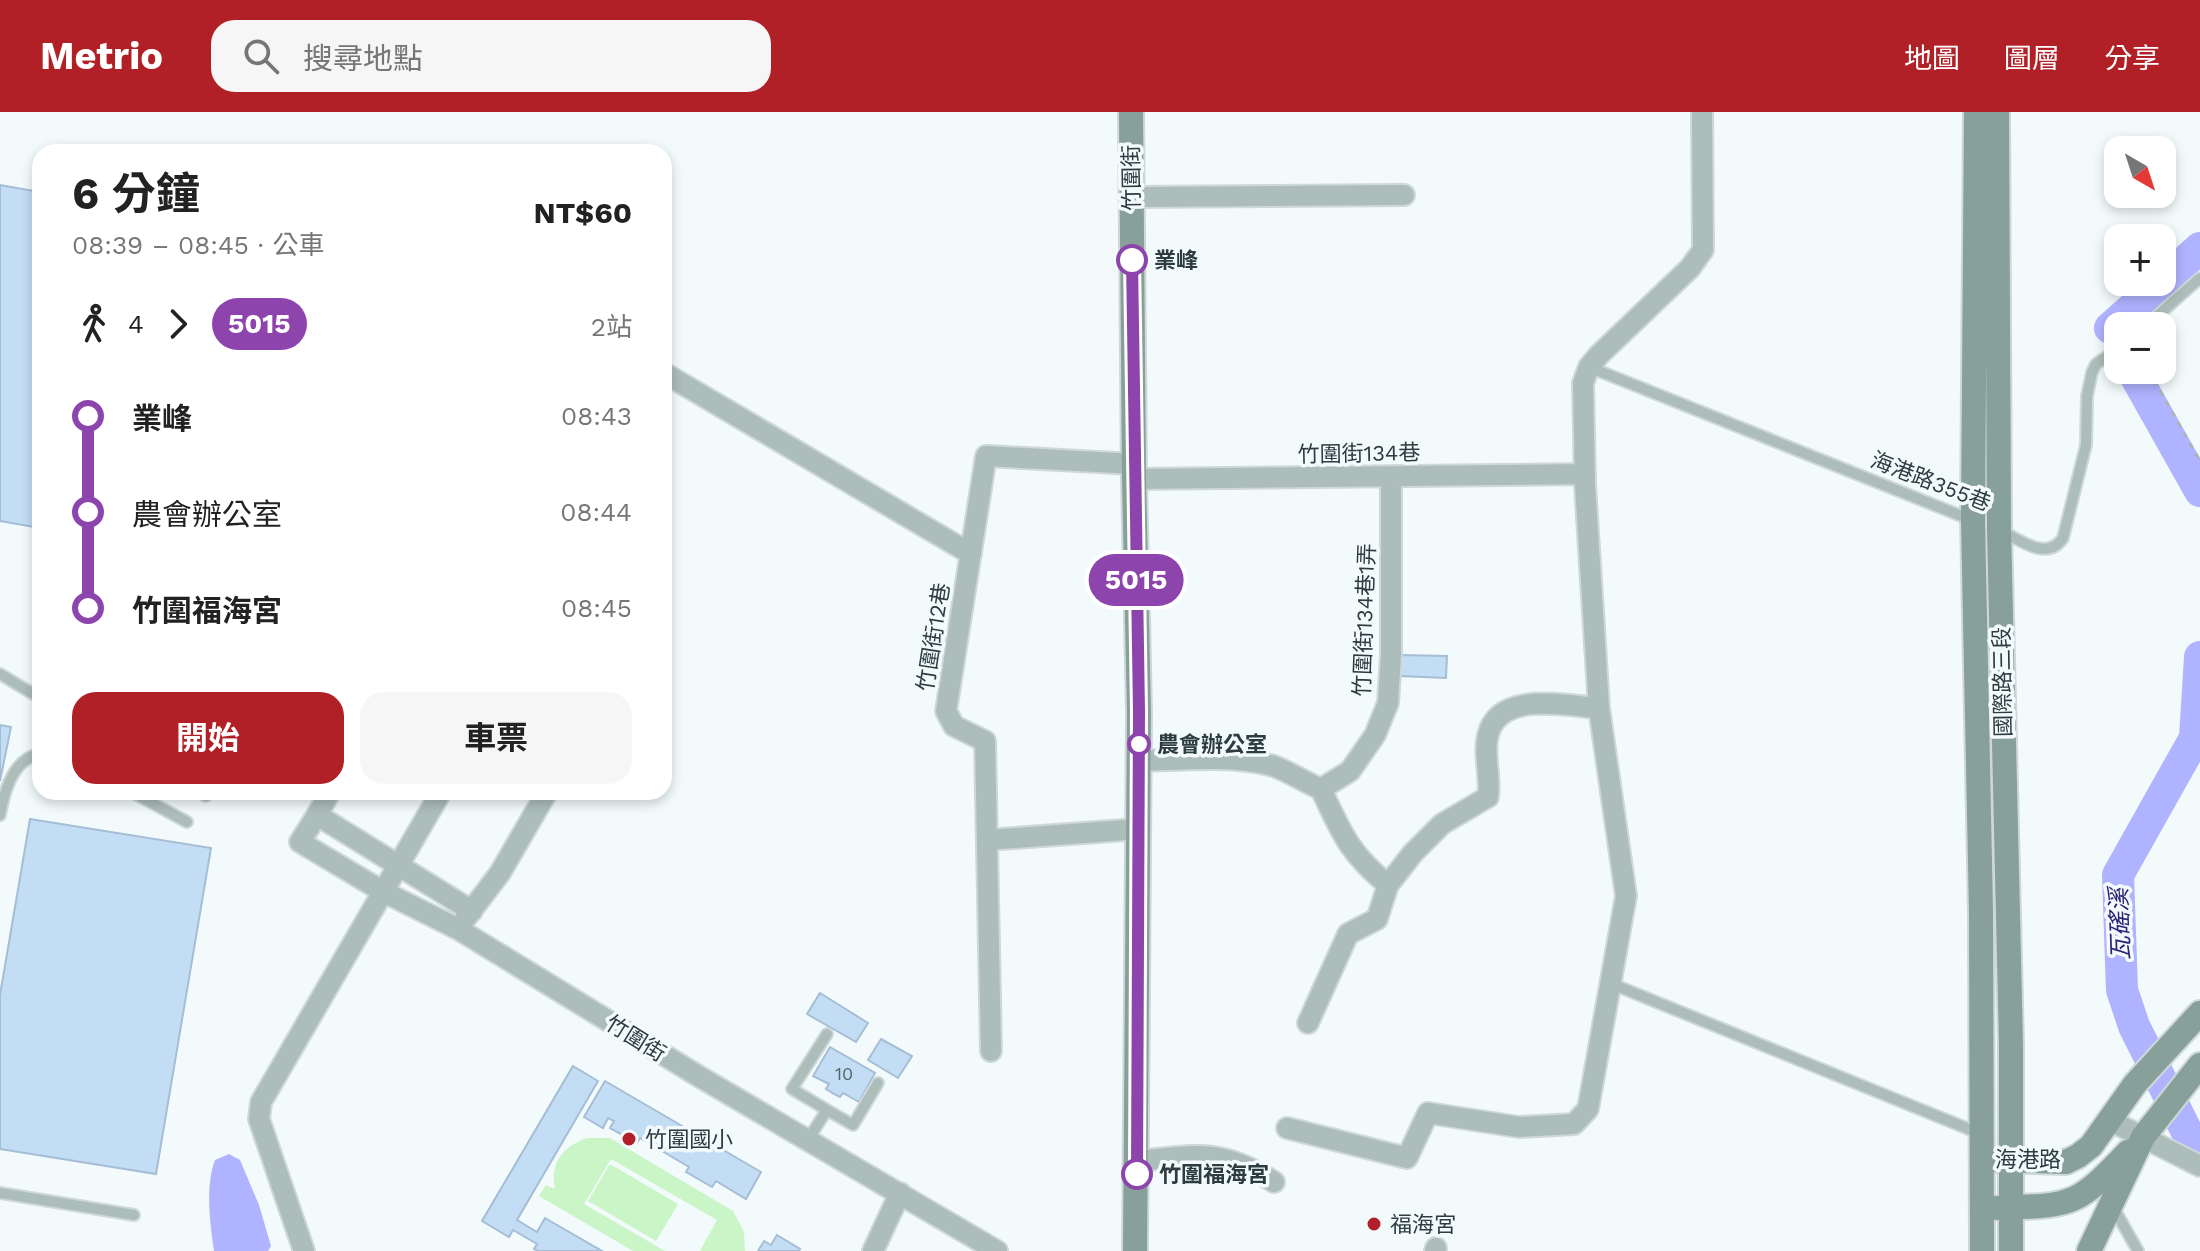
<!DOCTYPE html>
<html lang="zh-TW">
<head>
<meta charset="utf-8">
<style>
  :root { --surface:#fff; --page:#f6f6f6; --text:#222; --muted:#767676; --accent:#b12026 }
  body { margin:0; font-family:"Work Sans","Noto Sans TC",sans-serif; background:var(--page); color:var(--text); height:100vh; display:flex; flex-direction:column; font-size:30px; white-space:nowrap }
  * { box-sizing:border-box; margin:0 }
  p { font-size:26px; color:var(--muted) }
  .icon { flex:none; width:44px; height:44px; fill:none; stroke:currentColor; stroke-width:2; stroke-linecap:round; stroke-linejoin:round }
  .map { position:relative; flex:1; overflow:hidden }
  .side { position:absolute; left:32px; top:32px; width:640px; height:656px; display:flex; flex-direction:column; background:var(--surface); border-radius:24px; box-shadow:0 4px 12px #0003 }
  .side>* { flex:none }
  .badge { padding:0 16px; border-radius:26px; font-size:28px; line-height:52px }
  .needle { width:52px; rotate:141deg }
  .buttons { position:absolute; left:2104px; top:24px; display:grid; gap:16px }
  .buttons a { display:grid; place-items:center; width:72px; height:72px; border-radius:16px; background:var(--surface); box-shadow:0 4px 12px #0003; font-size:40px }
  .map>.badge { position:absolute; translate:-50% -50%; box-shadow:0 0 0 4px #fff }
  .legs { display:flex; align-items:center; gap:12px; height:88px; padding:0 40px; font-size:26px }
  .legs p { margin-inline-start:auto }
  .overview { display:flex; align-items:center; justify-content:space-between; height:136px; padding:0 40px }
  h1 { font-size:44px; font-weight:700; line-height:60px }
  .button { display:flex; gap:16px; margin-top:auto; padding:16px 40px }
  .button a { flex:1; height:92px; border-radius:24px; background:var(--accent); color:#fff; font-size:32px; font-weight:700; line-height:92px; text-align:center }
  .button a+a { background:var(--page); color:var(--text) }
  ul { padding:0 40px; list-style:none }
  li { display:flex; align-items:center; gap:28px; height:96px; font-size:30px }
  li i { display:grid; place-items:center; width:12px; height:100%; margin:0 10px; background:currentColor }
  li i::after { content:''; width:20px; height:20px; margin:-10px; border:6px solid; border-radius:50%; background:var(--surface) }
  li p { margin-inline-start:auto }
  li:first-child i { background:linear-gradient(#0000 50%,currentColor 0) }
  li:last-child i { background:linear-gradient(currentColor 50%,#0000 0) }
  header { display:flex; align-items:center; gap:48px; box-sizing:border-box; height:112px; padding:0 40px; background:var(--accent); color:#fff }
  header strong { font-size:38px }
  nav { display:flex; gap:44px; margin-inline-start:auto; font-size:28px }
  .search { width:560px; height:72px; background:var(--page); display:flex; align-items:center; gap:20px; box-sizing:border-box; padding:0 28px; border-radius:24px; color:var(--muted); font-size:30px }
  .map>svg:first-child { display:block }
  .green { fill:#caf5c6 }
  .water { fill:#b0b3ff }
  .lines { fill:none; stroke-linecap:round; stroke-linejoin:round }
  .river { stroke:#b0b3ff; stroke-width:32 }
  .building { fill:#c3ddf4; stroke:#a6bed5; stroke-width:2 }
  .lane-casing { stroke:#ced8da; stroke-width:14 }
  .street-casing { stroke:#ced8da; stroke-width:24 }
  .secondary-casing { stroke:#ced8da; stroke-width:28 }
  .path { stroke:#abb6b8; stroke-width:3; stroke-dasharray:6 6; stroke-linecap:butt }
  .lane { stroke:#adbdb9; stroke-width:10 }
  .street { stroke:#adbdb9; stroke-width:20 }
  .secondary { stroke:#88a09a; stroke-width:24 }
  .line-1-casing { stroke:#fff; stroke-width:18 }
  .line-1 { stroke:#8e44ad; stroke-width:12 }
  .stop-1-dot { fill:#fff; stroke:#8e44ad; stroke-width:4 }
  .poi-dot { fill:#b12026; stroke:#f2fafc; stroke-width:3 }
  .labels { text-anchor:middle; stroke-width:7; stroke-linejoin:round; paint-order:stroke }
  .number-label { font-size:18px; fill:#52646c }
  .street-label { font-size:22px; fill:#2c3c3f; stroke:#f2fafc }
  .stop-label { font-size:22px; font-weight:bold; fill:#2c3c3f; stroke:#f2fafc; text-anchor:start }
  .poi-label { font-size:22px; fill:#2c3c3f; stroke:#f2fafc; text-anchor:start }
  .water-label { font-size:24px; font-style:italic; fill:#2d2276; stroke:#f2fafc }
</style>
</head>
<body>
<header>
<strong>Metrio</strong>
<div class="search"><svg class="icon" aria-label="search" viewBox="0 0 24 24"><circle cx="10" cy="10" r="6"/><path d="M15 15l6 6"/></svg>搜尋地點</div>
<nav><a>地圖</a><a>圖層</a><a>分享</a></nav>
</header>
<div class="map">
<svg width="2200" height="1139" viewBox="0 0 2200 1139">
  <rect width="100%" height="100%" fill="#f2fafc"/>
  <path class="green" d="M587 1026H610L733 1099 744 1120 745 1139H700L717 1108 611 1047 584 1092 665 1139H633L539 1084 546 1073 555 1077C550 1051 562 1035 587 1026Z
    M610 1052 678 1092 656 1129 588 1089Z"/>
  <path class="water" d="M229 1042 240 1048 259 1093 271 1134 268 1139H214C210 1111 205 1075 215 1048Z"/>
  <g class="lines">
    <path class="river" d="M2162 170 2200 136
      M2110 216 2162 170
      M2132 258 2200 379
      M2195 1036 2134 914 2122 878 2118 763 2195 626 2200 545"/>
  </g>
  <path class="building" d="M0 73 40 80V416L0 409Z
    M1400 543 1447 544 1446 566 1399 564Z
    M0 613 11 615 0 669Z
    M30 707 211 736 156 1062 0 1037V883Z
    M820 881 868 911 856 930 807 902Z
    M881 927 912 944 898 966 868 948Z
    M830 935 875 961 859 990 843 981 840 985 834 982 826 977 829 972 813 964Z
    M573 954 598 969 517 1108 537 1120 545 1106 602 1139H538L534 1137 537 1132 513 1118 509 1125 482 1109Z
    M605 969 761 1060 746 1087 716 1069 712 1075 686 1060 689 1055 640 1026 637 1031 610 1016 614 1009 608 1006 603 1016 584 1005Z
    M777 1123 800 1137 799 1139H758L764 1129 771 1133Z"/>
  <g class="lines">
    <g class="lane-casing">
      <path id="lane" d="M2146 214 2200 166
        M1589 255 1974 409
        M2000 418C2020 428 2047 450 2063 426L2086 333 2087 284 2092 260 2096 252 2118 237
        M0 562 40 586
        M132 680 187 710
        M200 680 206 684
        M0 703C4 680 13 646 40 642
        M1612 872 1981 1022
        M827 998 853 1013 878 971
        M807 1029 827 998 792 977 827 922
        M0 1081 134 1103
        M2112 1093 2138 1139"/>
    </g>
    <g class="street-casing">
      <path id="street" d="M1132 85 1404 83
        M664 261 971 442
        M1134 367 1585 362
        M1139 649C1182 648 1228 643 1270 653 1283 656 1306 671 1321 677L1350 659 1375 623 1388 591 1391 543V365
        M1321 677C1342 722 1349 741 1388 773
        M330 680 317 703 472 799
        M317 703 300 730 382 779 458 817 700 965 997 1139
        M987 728 1139 717
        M465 807 500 761 547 680
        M1308 911 1348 822 1377 807 1388 773 1413 741 1442 712 1488 685C1491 665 1483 641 1488 623 1499 578 1565 594 1599 596
        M991 939 985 629 954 614 946 599 986 344 1135 352
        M2109 1008 2200 1054
        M1287 1016 1407 1046 1428 1001 1519 1015 1574 1012 1588 997 1626 784 1599 596 1585 373 1583 271 1589 255 1599 243 1690 156 1703 138 1702 0
        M1138 1049C1197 1043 1221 1036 1274 1070
        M304 1139 259 1007 261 990 441 680
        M873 1139 900 1081
        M1435 1139 1436 1136"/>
    </g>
    <g class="secondary-casing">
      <path id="secondary" d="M1131 0 1134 367 1139 600 1135 1139
        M1976 0 1973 408 1981 799 1982 1139
        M1997 0 1999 417 2011 932V1139
        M1996 1048 2066 1050 2078 1044 2091 1034 2135 972 2200 901
        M1997 1096C2072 1093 2075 1096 2128 1040
        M2089 1139 2143 1025 2200 953"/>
    </g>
    <path class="path" d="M2148 258 2200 349"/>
    <use href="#lane" class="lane"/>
    <use href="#street" class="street"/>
    <use href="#secondary" class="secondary"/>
  </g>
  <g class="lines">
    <g class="line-1-casing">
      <path id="line-1" d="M1132 148 1139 600 1137 1062"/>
    </g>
    <use href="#line-1" class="line-1"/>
  </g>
  <g class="stop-1-dot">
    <circle cx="1132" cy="148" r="14"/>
    <circle cx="1139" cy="632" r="10"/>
    <circle cx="1137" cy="1062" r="14"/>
  </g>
  <g class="poi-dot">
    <circle cx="629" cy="1027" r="8"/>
    <circle cx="1374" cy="1112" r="8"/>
  </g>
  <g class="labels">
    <g class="number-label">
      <text x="844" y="968">10</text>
    </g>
    <g class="street-label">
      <text transform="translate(1131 66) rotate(-91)" y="8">竹圍街</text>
      <text transform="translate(1359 341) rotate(-1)" y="8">竹圍街134巷</text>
      <text transform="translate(1931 369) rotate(21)" y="8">海港路355巷</text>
      <text transform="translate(1364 508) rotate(-88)" y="8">竹圍街134巷1弄</text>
      <text transform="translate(933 525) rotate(-81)" y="8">竹圍街12巷</text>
      <text transform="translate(2002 570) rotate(-91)" y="8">國際路三段</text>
      <text transform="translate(636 926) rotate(32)" y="8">竹圍街</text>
      <text x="2028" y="1055">海港路</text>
    </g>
    <g class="stop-label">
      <text x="1154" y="156">業峰</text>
      <text x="1157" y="640">農會辦公室</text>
      <text x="1159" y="1070">竹圍福海宮</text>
    </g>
    <g class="poi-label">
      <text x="645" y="1035">竹圍國小</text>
      <text x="1390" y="1120">福海宮</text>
    </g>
    <g class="water-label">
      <text transform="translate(2120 812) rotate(-92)" y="8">瓦磘溪</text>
    </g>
  </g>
</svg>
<div class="buttons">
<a><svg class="needle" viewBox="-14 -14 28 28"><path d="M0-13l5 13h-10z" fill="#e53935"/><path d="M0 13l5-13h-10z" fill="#767676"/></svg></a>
<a>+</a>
<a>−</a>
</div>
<b class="badge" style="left:1136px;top:468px;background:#8e44ad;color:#fff">5015</b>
<section class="side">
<div class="overview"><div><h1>6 分鐘</h1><p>08:39 – 08:45 · 公車</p></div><b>NT$60</b></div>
<div class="legs"><svg class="icon" aria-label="walk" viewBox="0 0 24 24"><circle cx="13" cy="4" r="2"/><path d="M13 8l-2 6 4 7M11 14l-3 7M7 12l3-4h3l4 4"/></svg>4<svg class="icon" aria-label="forward" viewBox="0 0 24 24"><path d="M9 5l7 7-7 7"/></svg><b class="badge" style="background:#8e44ad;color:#fff">5015</b><p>2站</p></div>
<ul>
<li><i style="color:#8e44ad"></i><b>業峰</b><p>08:43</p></li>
<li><i style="color:#8e44ad"></i><span>農會辦公室</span><p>08:44</p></li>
<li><i style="color:#8e44ad"></i><b>竹圍福海宮</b><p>08:45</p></li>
</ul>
<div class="button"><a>開始</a><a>車票</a></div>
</section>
</div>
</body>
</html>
